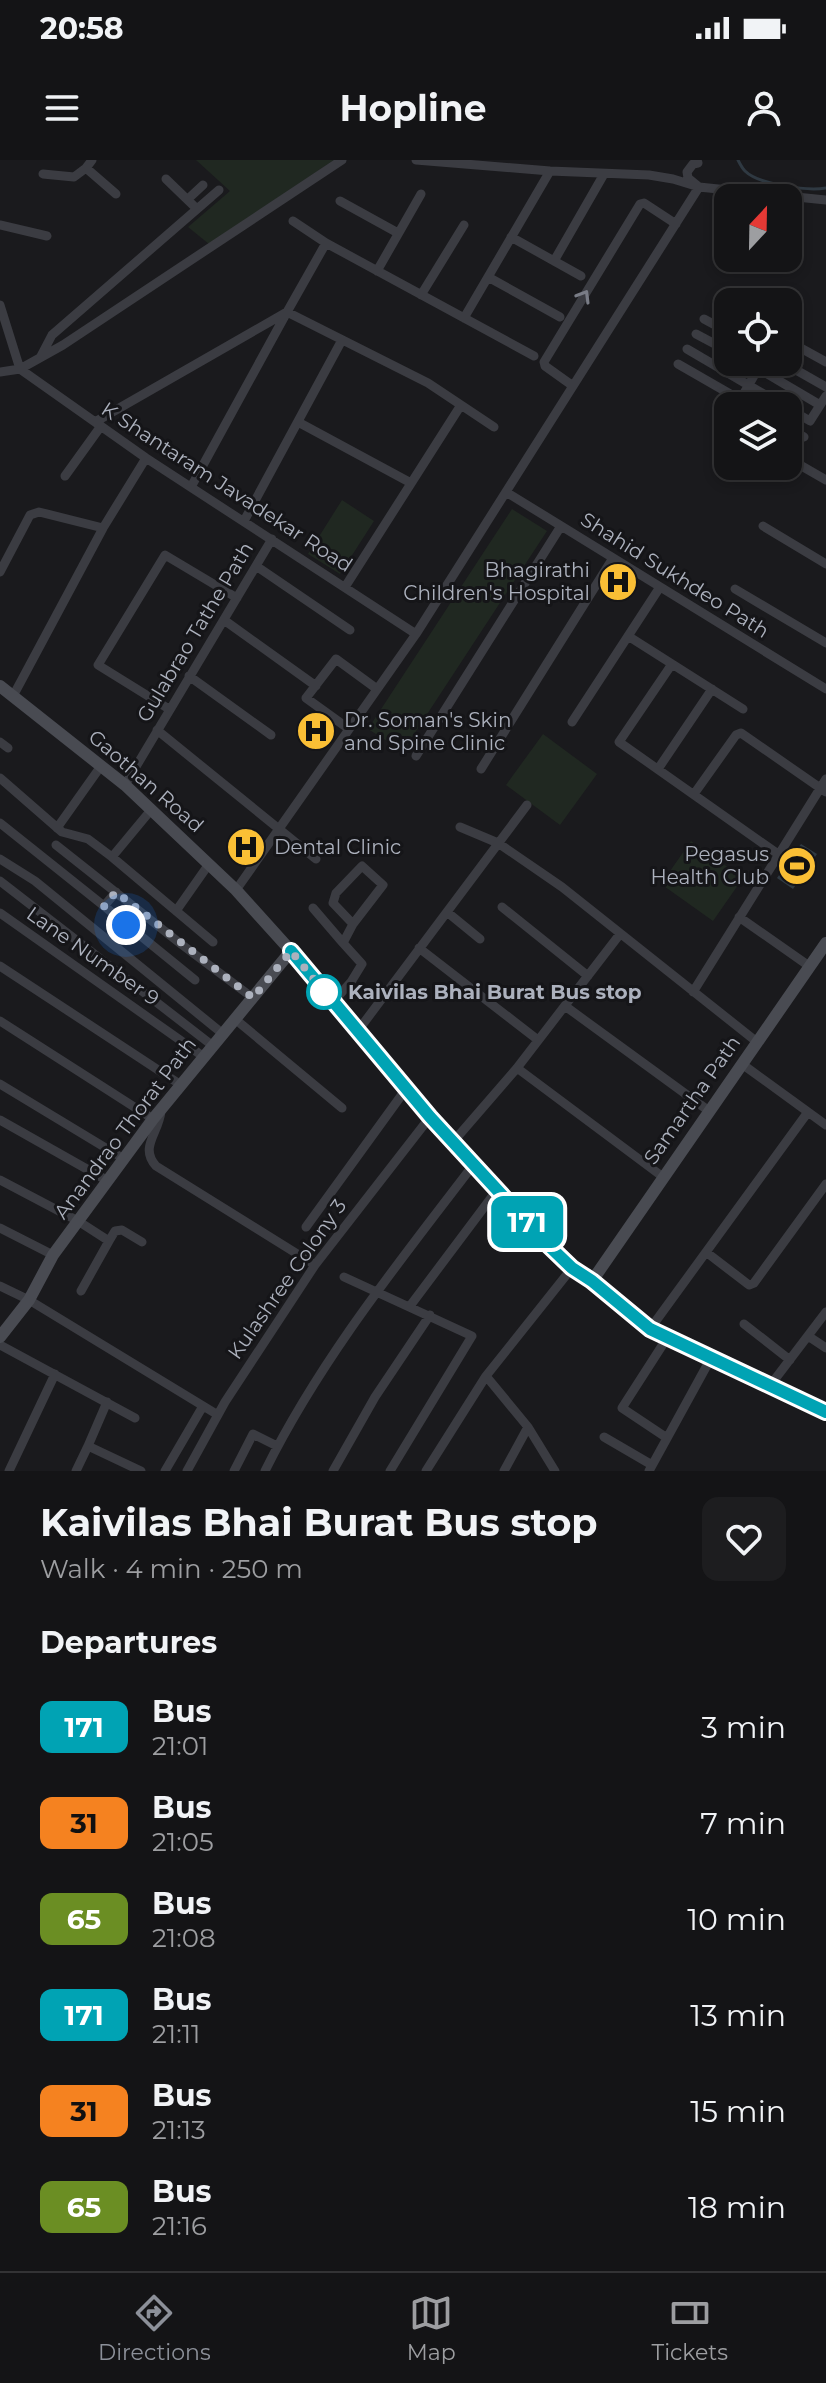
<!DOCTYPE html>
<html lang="en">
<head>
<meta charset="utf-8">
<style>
  :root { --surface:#141416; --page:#1d1d1f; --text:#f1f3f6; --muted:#9d9ea1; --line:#333335; --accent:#8c9099 }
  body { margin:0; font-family:Montserrat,sans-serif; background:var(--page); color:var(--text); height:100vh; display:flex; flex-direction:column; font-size:30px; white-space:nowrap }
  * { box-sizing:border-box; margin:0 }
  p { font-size:26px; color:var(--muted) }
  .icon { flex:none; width:44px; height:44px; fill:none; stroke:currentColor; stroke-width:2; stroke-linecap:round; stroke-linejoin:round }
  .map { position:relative; height:1311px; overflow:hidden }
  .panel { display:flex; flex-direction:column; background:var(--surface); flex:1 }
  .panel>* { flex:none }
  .badge { padding:0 16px; border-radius:12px; font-size:28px; line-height:52px }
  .needle { width:52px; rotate:22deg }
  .controls { position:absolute; left:714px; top:24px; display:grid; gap:16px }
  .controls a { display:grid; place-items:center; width:88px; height:88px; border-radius:16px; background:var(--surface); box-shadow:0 4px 12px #0003,0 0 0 2px var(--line); font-size:40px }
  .you { position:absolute; width:40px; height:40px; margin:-20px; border:6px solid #fff; border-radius:50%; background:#1a73e8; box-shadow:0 0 0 12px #1a73e833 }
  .map>.badge { position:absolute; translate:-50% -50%; box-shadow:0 0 0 4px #fff }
  h2 { padding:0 40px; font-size:30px; line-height:72px }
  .round { display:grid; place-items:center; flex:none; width:84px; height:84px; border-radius:16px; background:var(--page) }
  .summary { display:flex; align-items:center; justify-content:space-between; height:136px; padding:0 40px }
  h1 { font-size:38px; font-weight:700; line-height:60px }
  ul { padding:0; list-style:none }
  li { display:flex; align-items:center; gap:24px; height:96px; padding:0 40px }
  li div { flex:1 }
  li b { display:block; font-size:30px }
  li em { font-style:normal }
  li .badge { min-width:88px; font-weight:700; text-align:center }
  .status { display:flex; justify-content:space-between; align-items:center; height:56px; padding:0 40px; background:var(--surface); direction:ltr }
  .status svg { height:22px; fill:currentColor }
  header { display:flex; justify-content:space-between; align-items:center; height:104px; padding:0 40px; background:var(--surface); font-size:36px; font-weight:700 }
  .tab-bar { display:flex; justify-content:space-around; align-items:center; height:112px; border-top:2px solid var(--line); background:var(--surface); font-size:22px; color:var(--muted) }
  .tab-bar a { display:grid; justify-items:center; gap:4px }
  .tab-bar .selected { color:var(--accent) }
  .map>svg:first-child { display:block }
  .green { fill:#202821 }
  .water { fill:#2f3942 }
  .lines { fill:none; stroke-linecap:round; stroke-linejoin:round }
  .stream { stroke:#2f3942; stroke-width:3 }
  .street { stroke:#3b3c42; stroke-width:9 }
  .secondary { stroke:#494b52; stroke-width:12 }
  .oneway { stroke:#797c86 }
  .line-casing { stroke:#fff; stroke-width:18 }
  .line { stroke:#00a3b4; stroke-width:12 }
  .walk { stroke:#acb1bd; stroke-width:8; stroke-dasharray:0 14.4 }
  .stop-dot { fill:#fff; stroke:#00a3b4; stroke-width:4 }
  .labels { text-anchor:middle; stroke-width:6; stroke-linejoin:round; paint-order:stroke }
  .street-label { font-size:20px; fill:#acb1bd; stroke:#151518 }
  .poi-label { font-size:20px; fill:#acb1bd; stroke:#151518; text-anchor:end }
  .stop-label { font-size:20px; font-weight:bold; fill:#acb1bd; stroke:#151518; text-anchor:start }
</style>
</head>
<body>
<div class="status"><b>20:58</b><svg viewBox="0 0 49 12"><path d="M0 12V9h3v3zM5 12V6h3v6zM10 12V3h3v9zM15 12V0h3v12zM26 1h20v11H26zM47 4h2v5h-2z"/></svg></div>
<header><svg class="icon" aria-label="menu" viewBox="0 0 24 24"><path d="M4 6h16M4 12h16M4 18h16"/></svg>Hopline<svg class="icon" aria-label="person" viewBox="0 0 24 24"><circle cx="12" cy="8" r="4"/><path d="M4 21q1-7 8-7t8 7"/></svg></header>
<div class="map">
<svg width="826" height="1311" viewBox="0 0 826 1311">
  <rect width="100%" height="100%" fill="#1a1a1d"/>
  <path class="green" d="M196 0H334L209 84 188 67 230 31Z
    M342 340 374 361 340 414 308 394Z
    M512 349 547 371 403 591 368 569Z
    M543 574 597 614 560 665 506 625Z
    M691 681 743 718 713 761 661 724Z"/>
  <path class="water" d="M801 684 817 694 793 729 777 718Z"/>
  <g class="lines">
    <path class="stream" d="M738 0C740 4 742 8 745 11 759 25 808 31 826 28"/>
    <path class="street" d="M416 0 550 11 649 15 673 19 699 27 826 40
      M86 8 116 34
      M43 14 74 17 86 8 92 0
      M166 19 197 49
      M188 39 203 25
      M340 41 398 73
      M293 61 326 83 534 196
      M0 65 47 76
      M511 77 581 116
      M554 101 604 14
      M377 111 421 34
      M488 117 560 157
      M421 135 464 65
      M0 145 20 209 146 298 416 474
      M464 158 550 11
      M704 159 728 172
      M696 174 728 191
      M788 181 826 202
      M687 189 784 246
      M41 196 52 175 219 30
      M747 202 820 245
      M782 202 826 227
      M678 204 751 246
      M0 212 20 209 63 185 342 0
      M573 226 545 206 544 202 640 44 644 43 676 64
      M740 240 762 202
      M788 248 810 261 826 236
      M95 262 287 152 326 83
      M298 262 411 323
      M788 268 804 277
      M793 301 826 320
      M65 316 101 266
      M191 327 287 152 428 223 494 267
      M506 332 826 529
      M244 361 342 180
      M763 366 826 404
      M256 406 350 470
      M0 412 30 355 39 352 103 368
      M345 427 461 245
      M735 429 826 483
      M224 460 316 526
      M628 476 743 549
      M672 504 619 582 778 694
      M189 516 271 575
      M13 536 103 368 146 298
      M169 549 98 505 165 395 237 438
      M572 562 660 427
      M349 569 306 538 336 499 377 529
      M157 570 316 699
      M0 582 8 588
      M416 596 561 366
      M481 609 613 398
      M658 609 712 529
      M0 618 62 672 88 679 112 697 213 782
      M125 625 272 379
      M694 634 736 575 741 573 826 632
      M0 663 104 746 116 732
      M460 667 498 683 562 727 757 882
      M57 668 101 606
      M56 685 181 784 253 838
      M112 697 151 650
      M0 699 35 721 223 874
      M0 721 213 886
      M236 730 416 474 699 27 688 18 687 12 693 4 698 3 697 0
      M104 746 195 820
      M502 747 588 816
      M313 748 343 783
      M176 751 209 704
      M447 752 480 779
      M0 753 204 897
      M739 757 809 806
      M419 788 538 880
      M0 806 181 925
      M693 832 826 619
      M333 842 351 822 362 804 343 783 353 764 333 743 336 733 362 706 383 725 353 764
      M565 846 709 951
      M235 859 342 948
      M0 861 153 959
      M357 872 527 645
      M742 904 826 965
      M517 908 663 1017
      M0 924 124 999
      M161 951C159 973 139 987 156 1006L315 1105
      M0 960 108 1021
      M453 982 517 908 620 774
      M0 1020 78 1061 109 1081 115 1071 122 1070 142 1082
      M306 1067 406 929
      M0 1068 53 1095
      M706 1092 749 1125 754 1123 826 1024
      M344 1117 472 1176 390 1311
      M0 1126 29 1140 218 1255
      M81 1131 109 1081
      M410 1146 497 1030
      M744 1164 790 1200
      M650 1169 808 952
      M808 1176 826 1188
      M667 1178 622 1248 667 1278
      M0 1185 135 1258
      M486 1216 528 1267 504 1311
      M769 1227 826 1152
      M107 1242 88 1286 141 1311
      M528 1267 555 1311
      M604 1277 652 1305
      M9 1311 55 1214
      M76 1311 88 1286
      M165 1311 203 1246
      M187 1311 225 1242 315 1105 430 957
      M234 1311 253 1274 277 1286
      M265 1311C320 1200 399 1102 474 1004
      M333 1311 375 1237 430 1155
      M426 1311 486 1216 572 1108
      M649 1311 711 1198"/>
    <path class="secondary" d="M0 526 125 625 236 730 291 791 430 957 546 1083 572 1108 592 1121 650 1169 826 1252
      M592 1121 826 783
      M0 1177 29 1140 53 1095 153 959 291 791"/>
  </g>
  <defs><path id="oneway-chevron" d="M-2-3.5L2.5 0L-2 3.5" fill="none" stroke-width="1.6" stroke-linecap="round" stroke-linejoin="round" transform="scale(2)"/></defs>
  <use class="oneway" href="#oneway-chevron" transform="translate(584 136) rotate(-59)"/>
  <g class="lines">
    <g class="line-casing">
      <path id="line" d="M291 791 430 957 546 1083 572 1108 592 1121 650 1169 826 1252"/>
    </g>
    <use href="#line" class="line"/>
    <path class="walk" d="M126 765 104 746 116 732 253 838 291 791 324 832"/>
  </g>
  <defs>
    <g id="hospital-disc" transform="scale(2)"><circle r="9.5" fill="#fabf35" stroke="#151518"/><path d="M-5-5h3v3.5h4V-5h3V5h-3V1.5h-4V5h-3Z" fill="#111"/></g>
    <g id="stadium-disc" transform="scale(2)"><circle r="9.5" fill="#fabf35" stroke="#151518"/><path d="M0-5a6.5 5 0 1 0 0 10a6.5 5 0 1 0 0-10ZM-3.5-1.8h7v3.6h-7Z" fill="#111"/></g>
  </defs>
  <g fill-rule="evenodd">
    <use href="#hospital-disc" x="618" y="422"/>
    <use href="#hospital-disc" x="316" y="571"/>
    <use href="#hospital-disc" x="246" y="687"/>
    <use href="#stadium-disc" x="797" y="706"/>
  </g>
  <circle class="stop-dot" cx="324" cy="832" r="16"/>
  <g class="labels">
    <g class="street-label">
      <text transform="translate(227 327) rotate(33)" y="7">K Shantaram Javadekar Road</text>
      <text transform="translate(675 415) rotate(32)" y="7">Shahid Sukhdeo Path</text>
      <text transform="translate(195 472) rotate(-59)" y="7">Gulabrao Tathe Path</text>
      <text transform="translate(146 621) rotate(41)" y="7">Gaothan Road</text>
      <text transform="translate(93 796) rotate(35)" y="7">Lane Number 9</text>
      <text transform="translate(692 940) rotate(-55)" y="7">Samartha Path</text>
      <text transform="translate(125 968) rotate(-53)" y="7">Anandrao Thorat Path</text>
      <text transform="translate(287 1119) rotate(-55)" y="7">Kulashree Colony 3</text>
    </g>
    <g class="poi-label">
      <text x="590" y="417">Bhagirathi<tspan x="590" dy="23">Children's Hospital</tspan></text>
      <text x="344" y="567" text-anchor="start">Dr. Soman's Skin<tspan x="344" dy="23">and Spine Clinic</tspan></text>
      <text x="274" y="694" text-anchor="start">Dental Clinic</text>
      <text x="769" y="701">Pegasus<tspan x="769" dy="23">Health Club</tspan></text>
    </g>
    <g class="stop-label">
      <text x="348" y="839">Kaivilas Bhai Burat Bus stop</text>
    </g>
  </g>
</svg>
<div class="controls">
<a><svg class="needle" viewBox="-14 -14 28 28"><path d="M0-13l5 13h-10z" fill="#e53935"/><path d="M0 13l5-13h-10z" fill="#9d9ea1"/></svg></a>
<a><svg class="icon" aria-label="locate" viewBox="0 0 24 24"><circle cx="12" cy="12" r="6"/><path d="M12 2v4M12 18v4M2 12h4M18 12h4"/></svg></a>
<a><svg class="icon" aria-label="layers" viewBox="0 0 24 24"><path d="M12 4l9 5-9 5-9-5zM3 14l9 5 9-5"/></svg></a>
</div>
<div class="you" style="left:126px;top:765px"></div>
<b class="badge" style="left:527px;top:1062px;background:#00a3b4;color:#fff">171</b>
</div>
<section class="panel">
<div class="summary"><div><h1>Kaivilas Bhai Burat Bus stop</h1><p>Walk · 4 min · 250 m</p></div><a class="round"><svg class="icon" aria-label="heart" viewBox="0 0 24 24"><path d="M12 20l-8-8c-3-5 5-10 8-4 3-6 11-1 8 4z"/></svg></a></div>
<h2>Departures</h2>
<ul>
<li><span class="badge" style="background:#00a3b4;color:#fff">171</span><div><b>Bus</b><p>21:01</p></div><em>3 min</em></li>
<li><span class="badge" style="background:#f58220;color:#111">31</span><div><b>Bus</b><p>21:05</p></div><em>7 min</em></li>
<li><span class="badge" style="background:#6b8e23;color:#fff">65</span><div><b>Bus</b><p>21:08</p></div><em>10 min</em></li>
<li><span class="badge" style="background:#00a3b4;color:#fff">171</span><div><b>Bus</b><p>21:11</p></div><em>13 min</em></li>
<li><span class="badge" style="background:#f58220;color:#111">31</span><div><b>Bus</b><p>21:13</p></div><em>15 min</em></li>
<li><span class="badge" style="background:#6b8e23;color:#fff">65</span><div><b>Bus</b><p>21:16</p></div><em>18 min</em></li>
</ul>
</section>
<nav class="tab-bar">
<a class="selected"><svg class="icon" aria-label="directions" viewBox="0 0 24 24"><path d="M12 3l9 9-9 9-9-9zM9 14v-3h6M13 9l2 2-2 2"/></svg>Directions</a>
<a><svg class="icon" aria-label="map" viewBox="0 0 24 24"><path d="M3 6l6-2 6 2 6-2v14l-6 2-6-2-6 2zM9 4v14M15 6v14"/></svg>Map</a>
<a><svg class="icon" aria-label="tickets" viewBox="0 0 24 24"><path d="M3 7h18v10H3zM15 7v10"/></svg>Tickets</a>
</nav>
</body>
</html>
